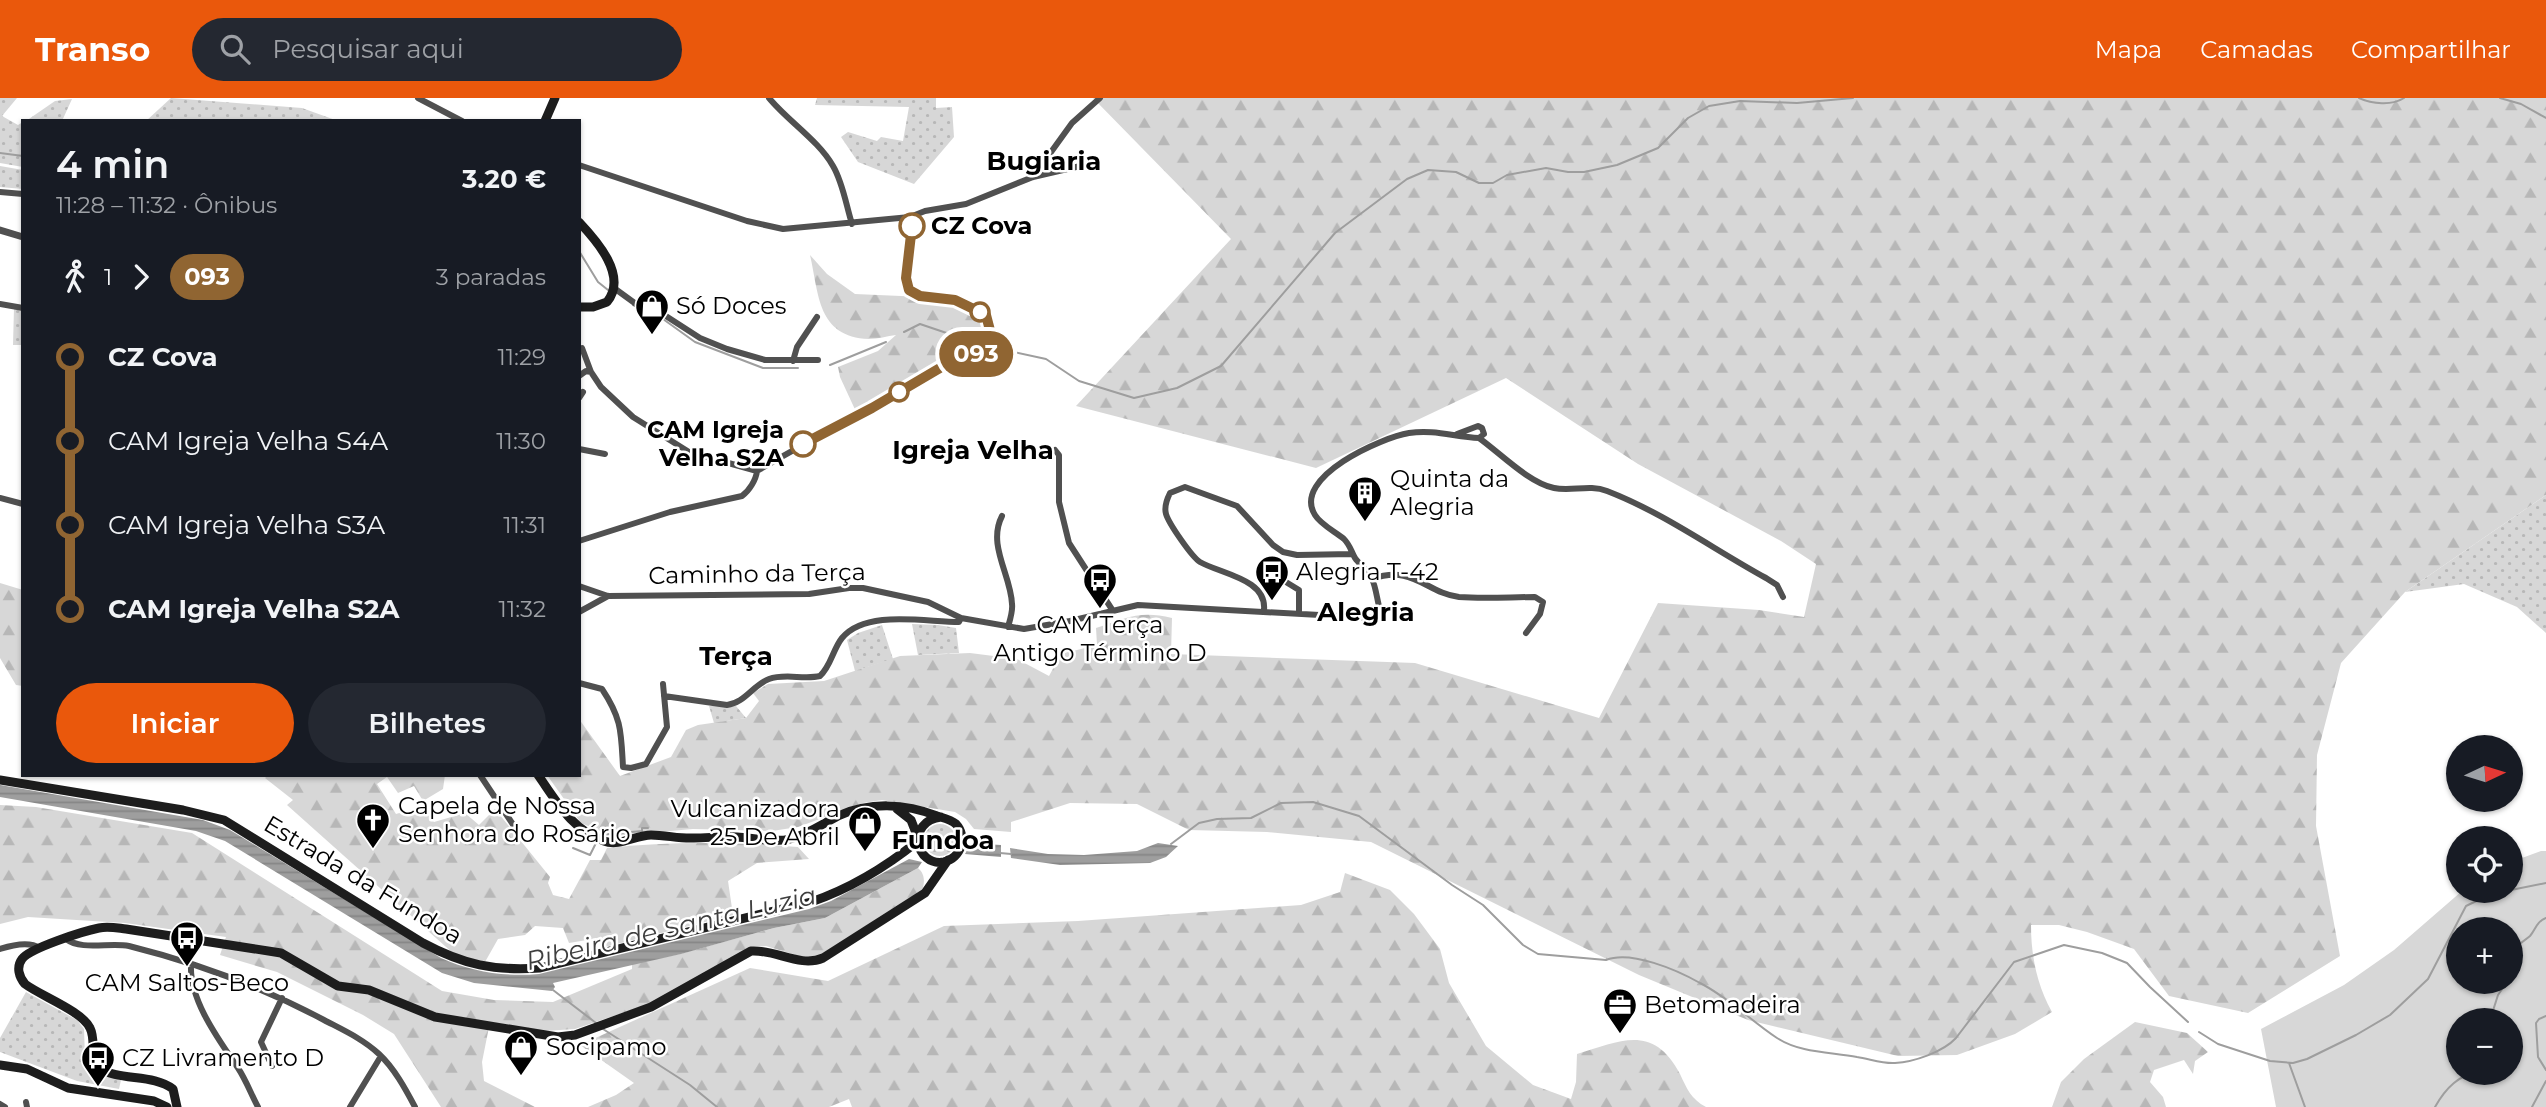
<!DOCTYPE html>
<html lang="pt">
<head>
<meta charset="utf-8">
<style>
  :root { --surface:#171b24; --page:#242831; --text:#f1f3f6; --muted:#9ea1a6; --accent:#ea580c }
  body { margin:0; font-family:Montserrat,sans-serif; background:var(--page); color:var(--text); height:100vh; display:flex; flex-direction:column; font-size:26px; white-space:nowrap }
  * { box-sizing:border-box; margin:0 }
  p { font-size:23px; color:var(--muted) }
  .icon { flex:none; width:38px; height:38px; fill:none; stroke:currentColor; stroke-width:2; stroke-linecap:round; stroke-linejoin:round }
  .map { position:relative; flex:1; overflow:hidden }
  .panel { position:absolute; left:21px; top:21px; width:560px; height:658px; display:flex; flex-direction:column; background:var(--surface); border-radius:0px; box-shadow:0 2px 5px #0004 }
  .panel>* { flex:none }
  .badge { padding:0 14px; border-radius:23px; font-size:24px; line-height:46px }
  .needle { width:46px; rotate:86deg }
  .controls { position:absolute; left:2446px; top:637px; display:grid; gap:14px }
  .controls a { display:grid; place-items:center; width:77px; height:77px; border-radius:50%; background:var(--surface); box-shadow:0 2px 5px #0004; font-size:35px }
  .map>.badge { position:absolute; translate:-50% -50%; box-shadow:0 0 0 4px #fff }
  .legs { display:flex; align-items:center; gap:10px; height:77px; padding:0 35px; font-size:23px }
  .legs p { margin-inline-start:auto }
  .summary { display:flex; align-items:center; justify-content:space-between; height:119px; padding:0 35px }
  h1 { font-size:38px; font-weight:600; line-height:52px }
  .button { display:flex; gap:14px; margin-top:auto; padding:14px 35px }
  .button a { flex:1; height:80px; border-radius:42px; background:var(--accent); color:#fff; font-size:28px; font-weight:600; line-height:80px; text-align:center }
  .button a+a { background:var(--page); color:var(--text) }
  ul { padding:0 35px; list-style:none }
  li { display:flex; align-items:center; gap:24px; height:84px; font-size:26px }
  li i { display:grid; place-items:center; width:10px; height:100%; margin:0 9px; background:currentColor }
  li i::after { content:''; width:18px; height:18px; margin:-9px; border:5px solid; border-radius:50%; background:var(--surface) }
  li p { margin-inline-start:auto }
  li:first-child i { background:linear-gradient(#0000 50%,currentColor 0) }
  li:last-child i { background:linear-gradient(currentColor 50%,#0000 0) }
  header { display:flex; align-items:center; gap:42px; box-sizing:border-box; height:98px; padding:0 35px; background:var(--accent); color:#fff }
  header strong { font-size:33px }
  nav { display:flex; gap:38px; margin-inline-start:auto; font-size:24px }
  .search { width:490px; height:63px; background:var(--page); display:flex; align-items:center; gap:18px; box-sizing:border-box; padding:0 24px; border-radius:38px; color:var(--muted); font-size:26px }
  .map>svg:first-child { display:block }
  .grass { fill:url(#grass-dots) }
  .forest { fill:url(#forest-firs) }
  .park { fill:#d7d7d7; fill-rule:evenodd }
  .water { fill:url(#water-rules) }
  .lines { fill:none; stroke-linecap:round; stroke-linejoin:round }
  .stream { stroke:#9e9e9e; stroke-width:2 }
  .minor { stroke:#505050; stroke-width:6 }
  .tertiary { stroke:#505050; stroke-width:7 }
  .secondary { stroke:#1d1d1d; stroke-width:9 }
  .line-1-casing { stroke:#fff; stroke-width:16 }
  .line-1 { stroke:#906532; stroke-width:10 }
  .stop-1-dot { fill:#fff; stroke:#906532; stroke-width:3.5 }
  .labels { text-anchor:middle; stroke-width:5; stroke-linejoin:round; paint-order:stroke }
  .stop-label { font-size:24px; font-weight:bold; fill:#000; stroke:#fff; text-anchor:start }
  .poi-label { font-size:24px; fill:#000; stroke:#fff; text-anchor:start }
  .street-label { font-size:24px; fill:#000; stroke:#fff }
  .neighbourhood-label { font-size:26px; font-weight:bold; fill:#000; stroke:#fff }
  .water-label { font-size:26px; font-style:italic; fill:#3f3f3f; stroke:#fff }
</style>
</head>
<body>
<header>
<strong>Transo</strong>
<div class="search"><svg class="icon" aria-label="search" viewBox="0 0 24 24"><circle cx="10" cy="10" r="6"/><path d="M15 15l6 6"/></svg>Pesquisar aqui</div>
<nav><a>Mapa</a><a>Camadas</a><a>Compartilhar</a></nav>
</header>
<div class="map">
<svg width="2546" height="1009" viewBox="0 0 2546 1009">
  <defs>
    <pattern id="grass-dots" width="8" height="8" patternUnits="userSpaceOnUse" patternTransform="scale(1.75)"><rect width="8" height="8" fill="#d7d7d7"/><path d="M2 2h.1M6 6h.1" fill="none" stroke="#b7b7b7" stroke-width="1.8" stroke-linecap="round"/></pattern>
    <pattern id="forest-firs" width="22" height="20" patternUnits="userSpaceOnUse" patternTransform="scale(1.75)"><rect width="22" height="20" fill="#d7d7d7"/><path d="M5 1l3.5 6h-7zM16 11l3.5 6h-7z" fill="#b7b7b7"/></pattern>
    <pattern id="water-rules" width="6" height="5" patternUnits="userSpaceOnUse" patternTransform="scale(1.75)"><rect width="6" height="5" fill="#9e9e9e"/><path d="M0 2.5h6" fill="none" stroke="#868686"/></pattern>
  </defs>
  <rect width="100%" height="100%" fill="#fff"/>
  <path class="grass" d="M0 0H17L2 18 18 27 23 24V69L0 65Z
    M171 0 302 10 338 23H146Z
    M817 0H936V10L952 9 954 39 914 86 858 64 841 39 848 34 877 43 881 39 903 43 909 9 815 7Z
    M72 1 62 23H26L55 3Z
    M0 68 23 72V91L0 89Z
    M14 210 23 212V247H13Z
    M2546 397V535L2517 509 2464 486 2405 494Z
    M912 526 938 527 956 530 959 555 918 557Z
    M882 527 893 561 855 573 847 542 858 535Z
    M709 608H736L746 620 714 625Z
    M924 742a16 16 0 1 1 32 0a16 16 0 1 1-32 0Z
    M26 894 77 922 84 931 85 959 92 974 121 982 119 991 77 983 0 954V940Z"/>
  <path class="forest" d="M1093 0H2546V397L2405 494 2341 565 2317 657 2316 728 2340 858 2248 915 2169 898 2134 851 2087 834 2059 827H2031C2031 858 2037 887 2052 914L2015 936 1957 957 1898 958 1748 922 1639 877 1371 744 1267 734 1189 732 1137 706 1070 705 1011 724V734L974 731 966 721 955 714 882 702 863 705 798 729 772 733 693 731 612 738 581 725 547 677H579V621L620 678 671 659 686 632 698 627 746 620 759 603 753 595 768 586 824 583 900 558 970 555 1017 561 1049 578 1061 556 1097 547 1096 530C1126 520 1140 512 1172 520L1171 556 1415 565 1599 620 1658 505 1759 512 1804 519 1816 466 1781 443 1638 366 1506 280 1316 370 1076 308 1231 141Z
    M810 157 827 176 855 196 947 200 986 217 992 240 980 255 957 260 858 318 840 279 838 269 878 253 896 237C887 238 878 241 869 241 817 239 819 196 810 157Z
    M0 485 23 492V588L16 587 0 560Z
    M268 677H445L443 691 423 703 414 688 398 695 387 679 377 686 396 716 423 708 434 724 465 715 479 727 495 711 550 779 548 785 553 797 569 801 590 762H601L607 750C671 743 734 744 798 749L809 761 757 765 728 783 733 817 601 850 599 840 569 845 563 830 535 828 525 837 498 841 485 864 455 857 287 707 293 702 265 680Z
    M0 707 36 709 192 735 442 893 494 902 553 904 632 871V866L680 856 774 830 825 820 918 770C925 776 925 784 922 793 884 814 849 840 812 862L766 848 750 849 658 903 575 931 545 933 490 924 482 964 484 983 535 1009H441L394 936 363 917 277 874 220 857 226 839 125 825 28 819 0 826Z
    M1345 775 1390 792 1414 816 1440 851 1449 885 1486 948 1533 987 1571 1001 1576 984 1577 956C1621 943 1653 925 1680 976 1687 991 1691 1001 1706 1009H852L849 1001 829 1009H588L616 997 634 985 580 947 750 870 828 883 944 828 1078 823 1301 807 1340 794Z
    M2135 924 2187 935 2208 954 2195 963 2193 976 2184 962 2154 972 2150 984 2163 999 2166 1009H2052L2061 984 2084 961Z"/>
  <path class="park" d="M2541 753H2546V1009H2276L2261 931 2344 887 2394 852 2462 793H2511V764ZM2459 831H2511V884H2459ZM2459 922H2511V975H2459Z"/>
  <path class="water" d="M0 687 203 722 230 732 441 860C472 874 505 879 539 876L809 811 831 803 909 761 922 764 918 770 825 820 774 830 681 856 553 885 555 889 552 893 474 885 442 875 225 743 196 733 0 699Z
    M971 745 1001 747V759L965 756Z
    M1158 745 1178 748 1166 759 1150 765 1060 767 1011 760 1010 750 1048 756 1084 757 1137 753Z"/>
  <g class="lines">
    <path class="stream" d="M2359 0C2372 6 2392 8 2404 0
      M2500 0 2521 6 2546 20
      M0 55 23 58
      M579 153 598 184 608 192
      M633 207 656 216 695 244 763 270H798
      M904 234 920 226 985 248
      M991 249 1046 261 1079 283 1134 300 1177 290 1221 268 1335 135 1407 81 1428 72 1456 74 1479 85H1493L1507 77 1546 70 1568 74H1584L1617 67 1658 50 1688 20 1709 8 1740 3 1797 5 1853 0
      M830 267 886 244
      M600 737 642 733V730H648
      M1171 746 1199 725 1217 721 1251 720 1281 705 1313 704 1359 718 1452 787 1483 807 1523 847 1538 856 1606 862C1631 852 1677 872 1700 885 1728 899 1751 923 1777 940 1800 955 1830 954 1857 959 1870 961 1883 966 1895 965 1914 964 1943 954 1956 940L2014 864 2064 847 2102 855 2127 865 2150 889 2188 924
      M573 750 590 757 596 745
      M1000 755 1011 756
      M2511 792 2546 785
      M2511 855C2516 847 2523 844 2530 838 2536 831 2536 824 2546 820
      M553 892 596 925
      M2546 918 2539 921 2536 925 2538 959 2546 972
      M2490 922 2498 897 2507 884
      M603 931 690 987 717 1009
      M2199 934 2218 946 2270 963 2293 965 2307 961 2356 937 2390 917 2428 881 2466 808 2491 796 2505 793
      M2289 965 2305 1009
      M2435 1009C2444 993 2456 978 2475 975
      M2532 1009 2546 983"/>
    <path class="minor" d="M418 0 462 23
      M769 0C788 23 819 43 833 68 843 85 846 107 852 126
      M579 67 747 123 783 131 910 119 925 113 966 106 1033 79 1089 66
      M1033 79 1072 25 1100 0
      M0 94 23 96
      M614 190 636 206 655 211 700 240 727 251 765 262H818
      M0 206 23 210
      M582 250 591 274 601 289 633 319 689 354 757 373
      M793 263 797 249 817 219
      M579 278 586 273 591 274
      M579 300 583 294
      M1479 340C1500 355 1529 385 1554 390 1571 394 1589 386 1607 393 1664 415 1713 451 1766 480L1777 487 1783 499
      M579 351 605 356
      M1055 352 1059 357V404L1069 445 1113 513
      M0 400 23 406
      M1002 418C987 447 1011 477 1012 506 1013 513 1010 522 1008 529
      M579 443 670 414 742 398C749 393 756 382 757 373 821 336 886 302 950 264 961 257 981 260 989 248 996 239 989 226 986 217L955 202 920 198 907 188 906 180 912 128 910 119
      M1281 481 1299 492V515
      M1372 481C1413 466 1426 495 1459 499 1484 501 1511 499 1535 499L1543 504 1540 516 1526 535
      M579 488 608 498 809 496 849 490H863L928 504 961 520 1024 531 1070 523 1138 507 1374 520 1380 512C1377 502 1376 489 1372 481 1368 473 1360 467 1355 460 1351 453 1350 447 1344 441 1336 434 1321 427 1315 417 1291 379 1383 339 1409 335 1434 331 1455 339 1479 340L1484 336 1482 330 1478 328 1457 336
      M1264 512C1267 481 1221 476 1200 464 1192 459 1169 426 1166 416 1164 409 1167 401 1170 395L1185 389 1237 408 1273 447 1283 454 1297 457 1352 456
      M579 514 608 498
      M579 585 602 591C622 621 621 634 623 669L631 670 646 666 667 629 663 586
      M664 598 727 607C745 605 753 587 769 581 785 575 804 582 820 578 831 568 833 551 842 540 866 511 925 524 959 524L961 520
      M480 677 514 728
      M66 841C82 853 110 844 129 848 197 865 262 889 324 922 343 932 363 941 379 956 394 970 405 990 415 1009
      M0 851C12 847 29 843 40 850
      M191 866C189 902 219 942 238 970 246 982 251 996 258 1009
      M272 968 261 944 282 900
      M26 1004 27 1009
      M0 1006 5 1009
      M350 1009 381 958"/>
    <path class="tertiary" d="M0 132 23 139"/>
    <path class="secondary" d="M545 23 555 0
      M579 124C597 143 628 178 607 204L593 209H579
      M538 677C557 704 572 732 604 743 619 749 636 737 651 737 666 737 680 741 694 740 708 740 722 738 737 739 753 740 774 745 790 741 807 737 822 726 838 718 869 704 905 705 937 718 943 720 950 721 956 726 968 739 961 760 944 764 915 769 906 723 941 719
      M0 682 183 712 224 722 423 845C464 867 494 873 540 870L811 804C849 791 887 768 918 743
      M897 711 911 722 918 740
      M0 967 27 971 68 990 154 1003 167 1009
      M177 1009 173 991C152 975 119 984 97 969 90 956 96 942 90 930 82 913 41 898 25 886 19 879 16 869 22 861 30 850 84 833 99 830 108 828 117 830 126 831L281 855 338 888 369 892 435 919 558 939 575 937 651 909 751 853C775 851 800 870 823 860L925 795 948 762"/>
  </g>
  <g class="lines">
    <g class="line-1-casing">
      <path id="line-1" d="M803 346 872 310 957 260 980 255 989 248 992 240 986 217 955 202 920 198 909 192 906 180 912 128"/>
    </g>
    <use href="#line-1" class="line-1"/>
  </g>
  <defs>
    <g id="shop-pin" transform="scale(1.75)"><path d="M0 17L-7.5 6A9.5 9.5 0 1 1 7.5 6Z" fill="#000" stroke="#fff"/><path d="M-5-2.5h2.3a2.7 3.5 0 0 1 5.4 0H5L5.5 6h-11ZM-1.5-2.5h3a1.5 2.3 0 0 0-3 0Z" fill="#fff"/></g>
    <g id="building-pin" transform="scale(1.75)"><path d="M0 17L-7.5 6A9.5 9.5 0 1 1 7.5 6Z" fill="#000" stroke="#fff"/><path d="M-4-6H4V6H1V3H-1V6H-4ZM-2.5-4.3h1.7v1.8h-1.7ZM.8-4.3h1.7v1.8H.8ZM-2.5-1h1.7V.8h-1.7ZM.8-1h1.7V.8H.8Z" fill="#fff"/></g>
    <g id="bus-pin" transform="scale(1.75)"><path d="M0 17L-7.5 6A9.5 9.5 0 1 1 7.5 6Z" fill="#000" stroke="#fff"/><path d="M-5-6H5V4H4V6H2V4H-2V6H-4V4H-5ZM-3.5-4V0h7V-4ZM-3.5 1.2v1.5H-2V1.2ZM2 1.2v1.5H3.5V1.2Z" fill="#fff"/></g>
    <g id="church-pin" transform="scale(1.75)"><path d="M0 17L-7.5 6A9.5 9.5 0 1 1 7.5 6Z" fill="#000" stroke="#fff"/><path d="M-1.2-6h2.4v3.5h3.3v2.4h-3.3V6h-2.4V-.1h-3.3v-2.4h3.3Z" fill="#fff"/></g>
    <g id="office-pin" transform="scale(1.75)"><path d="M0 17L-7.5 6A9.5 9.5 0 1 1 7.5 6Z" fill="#000" stroke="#fff"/><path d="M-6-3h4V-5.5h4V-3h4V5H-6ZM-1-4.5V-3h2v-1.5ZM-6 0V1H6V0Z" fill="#fff"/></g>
  </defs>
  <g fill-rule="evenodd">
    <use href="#shop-pin" x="652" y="208"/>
    <use href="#building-pin" x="1365" y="395"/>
    <use href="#bus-pin" x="1272" y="474"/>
    <use href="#bus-pin" x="1100" y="482"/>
    <use href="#church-pin" x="373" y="722"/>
    <use href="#shop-pin" x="865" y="725"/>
    <use href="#bus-pin" x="187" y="840"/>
    <use href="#office-pin" x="1620" y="907"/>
    <use href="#shop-pin" x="521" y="949"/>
    <use href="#bus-pin" x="98" y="960"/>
  </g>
  <g class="stop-1-dot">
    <circle cx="912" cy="128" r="12"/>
    <circle cx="980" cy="214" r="9"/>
    <circle cx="899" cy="294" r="9"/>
    <circle cx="803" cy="346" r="12"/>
  </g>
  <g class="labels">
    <g class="stop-label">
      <text x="931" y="136">CZ Cova</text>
      <text x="784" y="340" text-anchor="end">CAM Igreja<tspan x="784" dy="28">Velha S2A</tspan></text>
    </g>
    <g class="poi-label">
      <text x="676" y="216">Só Doces</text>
      <text x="1390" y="389">Quinta da<tspan x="1390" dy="28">Alegria</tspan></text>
      <text x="1296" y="482">Alegria T-42</text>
      <text x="1100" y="535" text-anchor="middle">CAM Terça<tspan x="1100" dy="28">Antigo Término D</tspan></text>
      <text x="398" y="716">Capela de Nossa<tspan x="398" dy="28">Senhora do Rosário</tspan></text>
      <text x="840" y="719" text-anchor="end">Vulcanizadora<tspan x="840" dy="28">25 De Abril</tspan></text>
      <text x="187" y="893" text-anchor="middle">CAM Saltos-Beco</text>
      <text x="1644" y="915">Betomadeira</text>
      <text x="546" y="957">Socipamo</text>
      <text x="122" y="968">CZ Livramento D</text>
    </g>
    <g class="street-label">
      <text transform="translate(757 476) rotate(-1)" y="8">Caminho da Terça</text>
      <text transform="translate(363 782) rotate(31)" y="8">Estrada da Fundoa</text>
    </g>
    <g class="neighbourhood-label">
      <text x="1044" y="72">Bugiaria</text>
      <text x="973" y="361">Igreja Velha</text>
      <text x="1366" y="523">Alegria</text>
      <text x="736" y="567">Terça</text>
      <text x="943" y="751">Fundoa</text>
    </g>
    <g class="water-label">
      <text transform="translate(671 830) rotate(-13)" y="9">Ribeira de Santa Luzia</text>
    </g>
  </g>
</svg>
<div class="controls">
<a><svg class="needle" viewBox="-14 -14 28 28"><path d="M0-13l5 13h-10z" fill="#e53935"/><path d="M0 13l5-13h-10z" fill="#9ea1a6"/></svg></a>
<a><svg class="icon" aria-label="locate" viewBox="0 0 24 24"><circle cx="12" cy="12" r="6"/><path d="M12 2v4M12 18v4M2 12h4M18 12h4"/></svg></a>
<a>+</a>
<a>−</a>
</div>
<b class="badge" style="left:976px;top:256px;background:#906532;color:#fff">093</b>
<section class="panel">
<div class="summary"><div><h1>4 min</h1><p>11:28 – 11:32 · Ônibus</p></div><b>3.20 €</b></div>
<div class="legs"><svg class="icon" aria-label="walk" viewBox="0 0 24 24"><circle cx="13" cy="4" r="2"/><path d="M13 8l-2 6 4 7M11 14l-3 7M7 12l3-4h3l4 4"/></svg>1<svg class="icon" aria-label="forward" viewBox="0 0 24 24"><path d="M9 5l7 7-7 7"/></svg><b class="badge" style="background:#906532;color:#fff">093</b><p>3 paradas</p></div>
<ul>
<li><i style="color:#906532"></i><b>CZ Cova</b><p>11:29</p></li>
<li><i style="color:#906532"></i><span>CAM Igreja Velha S4A</span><p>11:30</p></li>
<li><i style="color:#906532"></i><span>CAM Igreja Velha S3A</span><p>11:31</p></li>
<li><i style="color:#906532"></i><b>CAM Igreja Velha S2A</b><p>11:32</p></li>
</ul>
<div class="button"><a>Iniciar</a><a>Bilhetes</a></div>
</section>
</div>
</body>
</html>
